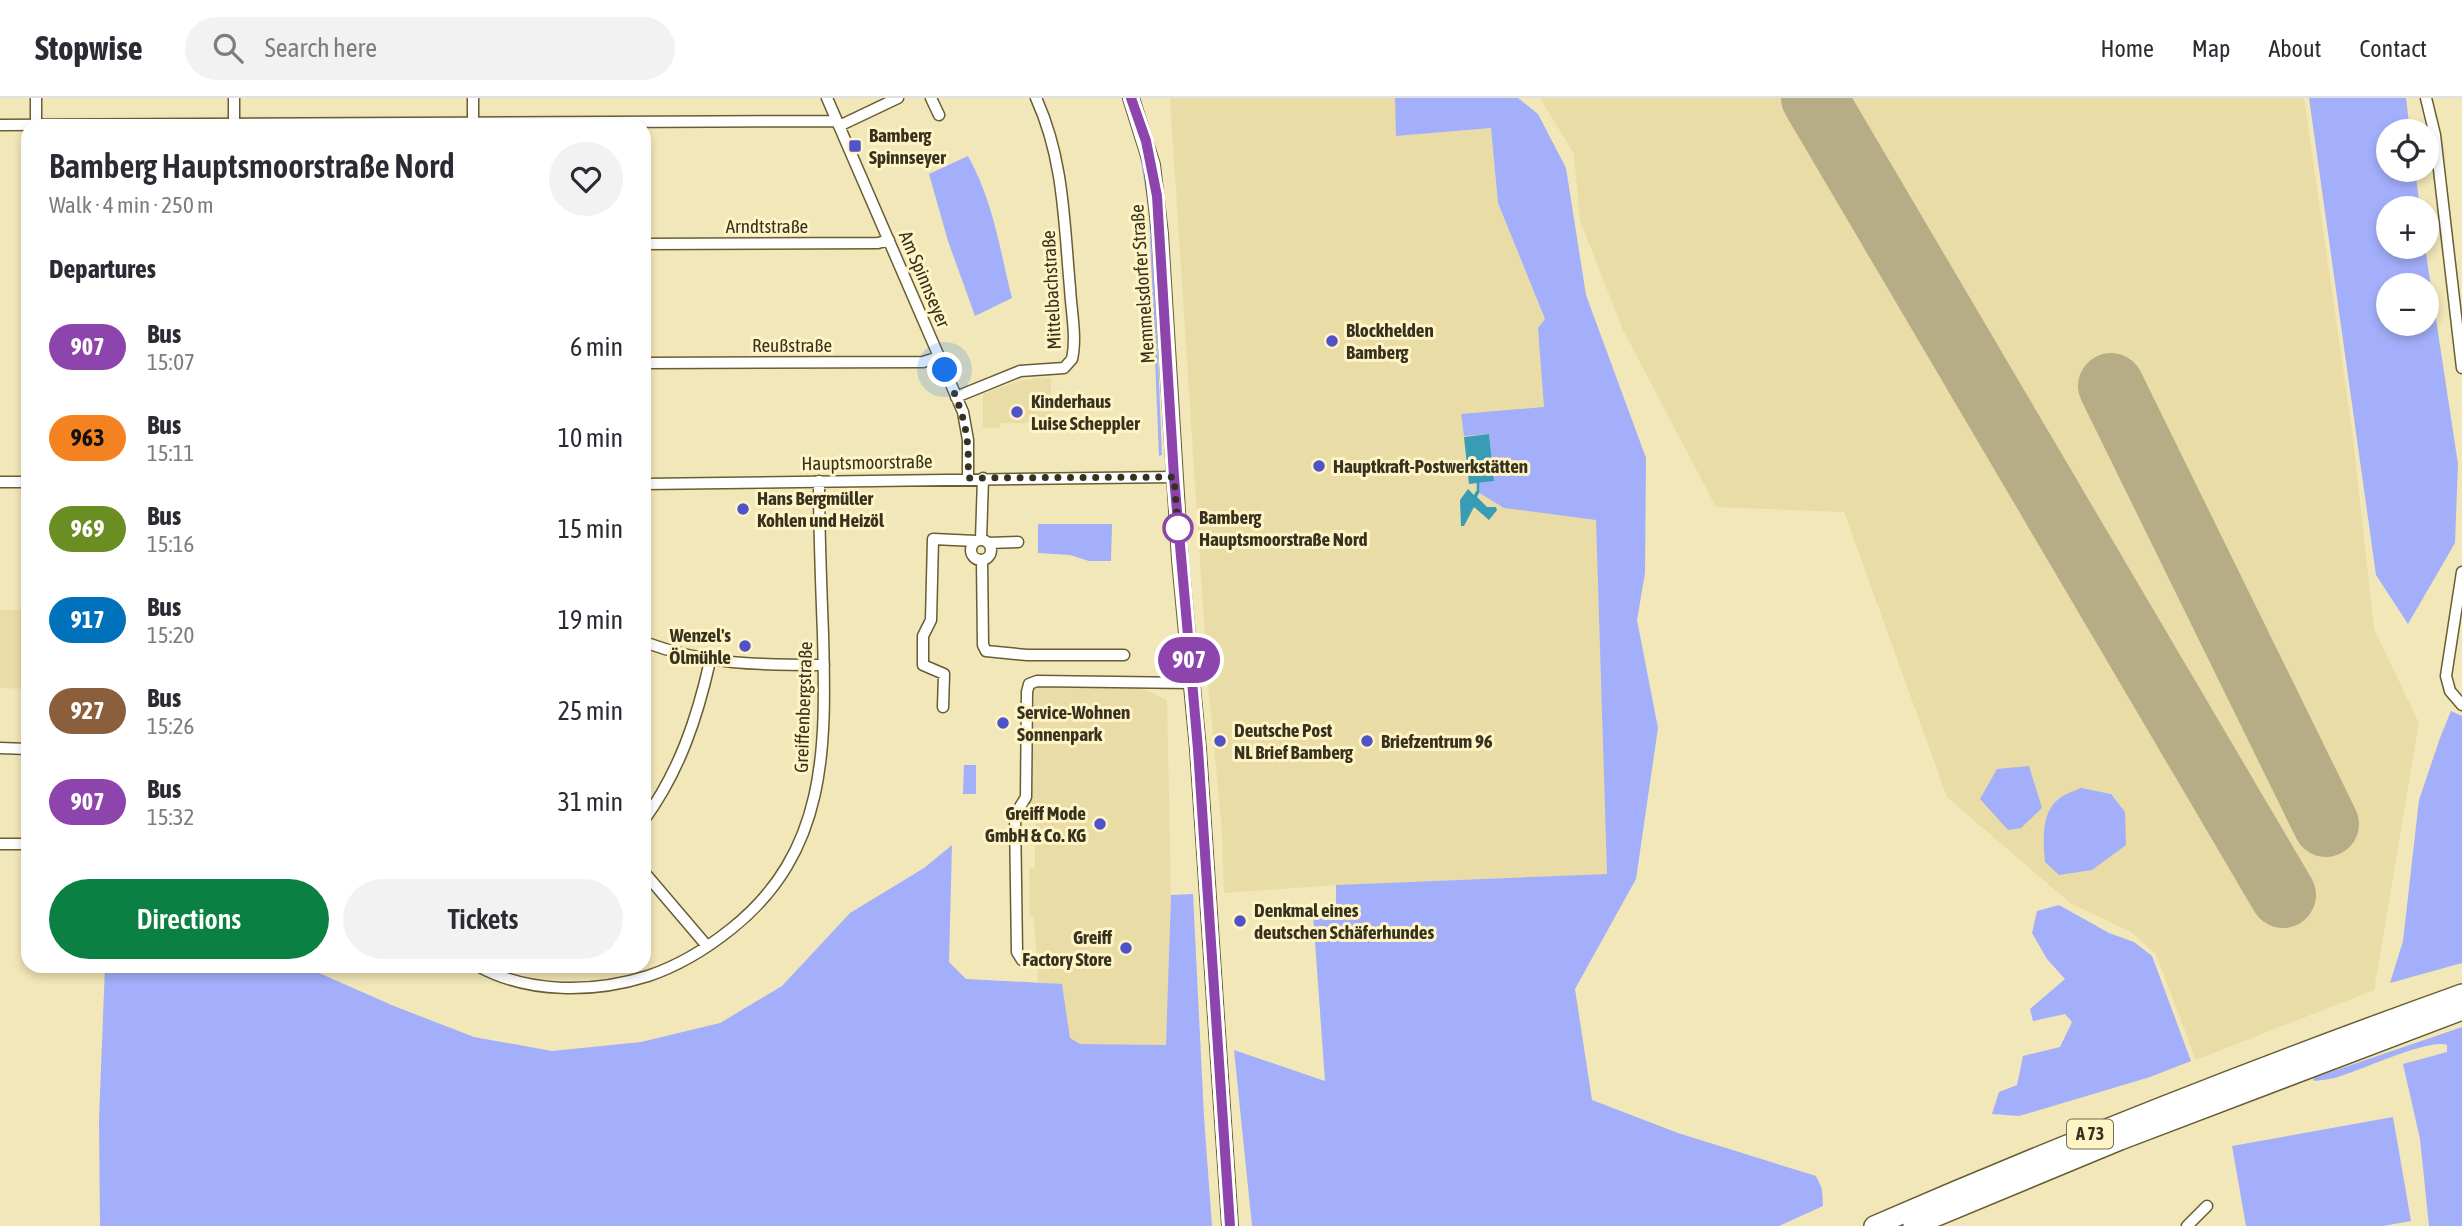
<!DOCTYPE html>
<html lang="en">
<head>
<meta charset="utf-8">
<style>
  :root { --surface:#fff; --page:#f2f2f3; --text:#2b2b33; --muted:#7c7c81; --line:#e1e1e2; --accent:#0b8043 }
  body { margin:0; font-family:"Asap Condensed",sans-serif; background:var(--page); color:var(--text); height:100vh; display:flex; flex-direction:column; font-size:26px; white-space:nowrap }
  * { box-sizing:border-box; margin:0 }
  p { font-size:23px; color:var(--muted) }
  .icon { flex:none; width:38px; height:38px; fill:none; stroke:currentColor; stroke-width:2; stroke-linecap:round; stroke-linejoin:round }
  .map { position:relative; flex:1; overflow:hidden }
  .details { position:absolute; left:21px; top:21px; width:630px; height:854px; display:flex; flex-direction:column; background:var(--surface); border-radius:21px; box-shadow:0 4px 10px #0003 }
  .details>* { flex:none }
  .badge { padding:0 14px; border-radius:23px; font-size:24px; line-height:46px }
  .fabs { position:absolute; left:2376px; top:21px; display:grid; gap:14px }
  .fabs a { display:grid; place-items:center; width:63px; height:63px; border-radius:50%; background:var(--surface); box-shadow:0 4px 10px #0003; font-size:35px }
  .you { position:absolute; width:35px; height:35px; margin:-18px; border:5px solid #fff; border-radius:50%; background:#1a73e8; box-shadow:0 0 0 10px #1a73e833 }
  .map>.badge { position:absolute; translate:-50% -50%; box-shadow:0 0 0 4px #fff }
  h2 { padding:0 28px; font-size:26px; line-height:63px }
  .round { display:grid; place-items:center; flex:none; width:74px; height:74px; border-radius:37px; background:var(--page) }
  .headline { display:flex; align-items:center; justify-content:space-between; height:119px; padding:0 28px }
  h1 { font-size:33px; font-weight:600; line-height:52px }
  .cta { display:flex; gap:14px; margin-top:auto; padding:14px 28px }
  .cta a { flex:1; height:80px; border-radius:42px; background:var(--accent); color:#fff; font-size:28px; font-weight:600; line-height:80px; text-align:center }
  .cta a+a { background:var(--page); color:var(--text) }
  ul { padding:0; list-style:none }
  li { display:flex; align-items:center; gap:21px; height:91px; padding:0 28px }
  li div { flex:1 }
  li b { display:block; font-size:26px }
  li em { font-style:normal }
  li .badge { min-width:77px; font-weight:700; text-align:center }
  header { display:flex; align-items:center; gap:42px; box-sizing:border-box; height:98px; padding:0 35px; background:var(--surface); border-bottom:2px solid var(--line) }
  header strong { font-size:33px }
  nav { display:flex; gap:38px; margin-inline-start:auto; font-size:24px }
  .search { width:490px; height:63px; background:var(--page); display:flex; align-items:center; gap:18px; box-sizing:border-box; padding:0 24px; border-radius:38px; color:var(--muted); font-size:26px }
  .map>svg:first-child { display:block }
  .built { fill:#e9dca6 }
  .green { fill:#a3affa; fill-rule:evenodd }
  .water { fill:#379cb4 }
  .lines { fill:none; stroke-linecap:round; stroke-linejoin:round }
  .stream { stroke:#379cb4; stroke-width:2.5 }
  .runway { stroke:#b6ad87; stroke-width:66 }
  .street-casing { stroke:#675e33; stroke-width:13 }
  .secondary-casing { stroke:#675e33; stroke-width:18 }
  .highway-casing { stroke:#675e33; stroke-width:22 }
  .street { stroke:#fff; stroke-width:10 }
  .secondary { stroke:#fff; stroke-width:16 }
  .highway { stroke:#fff; stroke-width:19 }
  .line-casing { stroke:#fff; stroke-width:16 }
  .line { stroke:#8e44ad; stroke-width:10 }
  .walk { stroke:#36321f; stroke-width:7; stroke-dasharray:0 12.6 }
  .poi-dot { fill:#4f52c8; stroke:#fff4c5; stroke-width:2.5 }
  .stop-dot { fill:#fff; stroke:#8e44ad; stroke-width:3.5 }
  .labels { text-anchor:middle; stroke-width:6; stroke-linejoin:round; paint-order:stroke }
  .shield { fill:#fff4c5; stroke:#726c51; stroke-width:2 }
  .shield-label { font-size:18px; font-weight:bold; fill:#36321f }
  .poi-label { font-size:19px; font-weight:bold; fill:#36321f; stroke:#fff4c5; text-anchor:start }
  .street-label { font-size:19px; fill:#36321f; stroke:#fff4c5 }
  .stop-label { font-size:19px; font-weight:bold; fill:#36321f; stroke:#fff4c5; text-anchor:start }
</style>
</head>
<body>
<header>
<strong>Stopwise</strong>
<div class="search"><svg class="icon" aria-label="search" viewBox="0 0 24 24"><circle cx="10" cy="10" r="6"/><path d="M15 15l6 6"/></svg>Search here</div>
<nav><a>Home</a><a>Map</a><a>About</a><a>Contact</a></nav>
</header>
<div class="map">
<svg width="2462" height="1128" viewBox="0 0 2462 1128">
  <rect width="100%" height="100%" fill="#f2e7b8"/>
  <path class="built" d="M1170 0H1395L1397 38 1491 30 1498 105 1545 222 1596 421 1607 776 1336 787 1224 795 1222 732 1208 585Z
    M1540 0H2304L2352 332 2374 531 2419 625 2374 892 2196 962 2156 856 2131 834 2070 805 1947 699 1844 414 1716 409 1623 232 1580 123 1574 56Z
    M1037 280H1051V325H1001L1000 330H983V296L1019 283Z
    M0 512H28V591L0 590Z
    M1034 589 1141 590 1167 602 1171 797 1167 947 1080 946 1070 941 1062 887 1038 884 1034 819H1030L1029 770H1035V717H1030Z"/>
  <path class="green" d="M1122 0H1125L1148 78 1152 117 1162 357 1159 358 1149 113 1139 52Z
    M1395 0H1518L1538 16 1566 70 1586 197 1646 360 1645 475 1637 522 1658 630 1636 781 1575 891 1592 1002 1678 1035 1816 1078 1822 1091 1823 1108 1779 1128H1252L1234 952 1325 983 1313 816 1336 813V787L1607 776 1596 422 1504 410 1478 394V385L1494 383 1489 336 1464 338 1461 316 1544 309 1538 230 1545 221 1498 105 1491 30 1396 38Z
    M2309 0H2406L2410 33H2389V72H2415L2420 110H2389V149H2425L2458 366 2455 445 2408 526 2376 477ZM2389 187H2427V226H2389Z
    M968 58C994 105 999 149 1012 200L975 218 948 143 929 76Z
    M1038 426H1112L1111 463H1089L1070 457 1038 455Z
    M2451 613 2462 618V865L2390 885 2403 843 2419 702 2440 640Z
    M964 667H976V696H963Z
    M2029 668 2042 710 2021 730 2008 732 1980 701 1997 671Z
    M2081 690 2111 696 2125 714 2126 747 2092 772 2059 777 2045 764C2043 743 2041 713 2060 700 2066 695 2075 693 2081 690Z
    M952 747 949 864 966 881 1062 886 1070 940 1080 946 1166 947 1171 797 1193 796 1204 1019 1212 1128H100L99 1021 105 868H303L394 908 474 939 552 953 641 944 720 925 782 888 850 815 924 770Z
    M2059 807 2109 835 2134 844 2152 858 2191 963 2150 979 2019 1018 1992 1016 1999 994 2017 987 2023 958 2060 949 2072 924 2065 916 2033 923 2030 911 2065 881 2047 861 2032 835 2037 813Z
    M2462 929V1128H2429L2420 1041 2403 966 2447 954V947C2430 940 2361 972 2341 978 2333 981 2323 982 2314 983L2313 980Z
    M2393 1019 2411 1123 2383 1128H2246L2232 1048Z"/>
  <path class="water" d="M1489 336 1494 383 1469 386 1464 339Z
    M1468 391 1474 397 1476 393 1479 395 1477 399 1487 409H1496L1497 412 1489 422 1474 409 1464 428H1461L1460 402Z"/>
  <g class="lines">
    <path class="stream" d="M1478 394V385"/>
    <path class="runway" d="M1814 0 2283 797
      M2111 288 2326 726"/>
    <g class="street-casing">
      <path id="street" d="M36 0V28
        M234 0V27
        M473 0V28
        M827 0 963 314 968 342V380
        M931 0 939 17
        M2426 0 2435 37 2462 270
        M0 27 837 23
        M839 28 898 0
        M644 146 878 145 889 142
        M644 265 923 264 939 259
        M956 299 1020 273 1064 270 1072 261C1077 239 1071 212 1070 190 1064 125 1064 61 1036 0
        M0 384H28
        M644 386 1174 379
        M981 442 983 380
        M971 452a10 10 0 1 1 20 0a10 10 0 1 1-20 0Z
        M988 445 1018 444
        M982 462 983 547 986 553 1027 557H1124
        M2462 474 2446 578 2450 593 2462 607
        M644 544C706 567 759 567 824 567
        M943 609 944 576 923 567V538L931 522 933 441 976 443
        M0 650 28 651
        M644 722C679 674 697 621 710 563
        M0 746H28
        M644 774 707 848
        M1022 862 1017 854 1015 717 1026 699 1027 594 1029 586 1037 583 1191 585
        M478 868C529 896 594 895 648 878 678 868 706 851 731 831 828 754 826 650 823 536 821 485 819 434 819 383
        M2187 1128 2207 1108"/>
    </g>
    <g class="secondary-casing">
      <path id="secondary" d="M1131 0 1152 67 1160 136 1180 462 1198 651 1230 1128"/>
    </g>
    <g class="highway-casing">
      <path id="highway" d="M1874 1128C2068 1044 2264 967 2462 896
        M1913 1128 2120 1042 2462 912"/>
    </g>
    <use href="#street" class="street"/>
    <use href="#secondary" class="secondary"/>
    <use href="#highway" class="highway"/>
  </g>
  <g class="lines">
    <g class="line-casing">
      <path id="line" d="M1131 0 1146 43 1157 98 1174 379 1198 651 1230 1128"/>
    </g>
    <use href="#line" class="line"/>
    <path class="walk" d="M945 272C963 316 970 332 968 380L1174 379 1178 430"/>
  </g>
  <g class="poi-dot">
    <rect x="848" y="41" width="14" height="14" rx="3.5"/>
    <circle cx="1332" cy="243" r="7"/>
    <circle cx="1017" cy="314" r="7"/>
    <circle cx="1319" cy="368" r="7"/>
    <circle cx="743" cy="411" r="7"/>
    <circle cx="745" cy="548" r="7"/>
    <circle cx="1003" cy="625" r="7"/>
    <circle cx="1220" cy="643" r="7"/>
    <circle cx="1367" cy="643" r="7"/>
    <circle cx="1100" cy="726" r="7"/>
    <circle cx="1240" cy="823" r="7"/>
    <circle cx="1126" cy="850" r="7"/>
  </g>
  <circle class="stop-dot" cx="1178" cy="430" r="14"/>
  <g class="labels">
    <rect class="shield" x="2067" y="1021.5" width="46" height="29" rx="5"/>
    <g class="shield-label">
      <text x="2090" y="1042">A 73</text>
    </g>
    <g class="poi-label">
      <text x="869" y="44">Bamberg<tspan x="869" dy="22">Spinnseyer</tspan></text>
      <text x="1346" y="239">Blockhelden<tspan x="1346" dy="22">Bamberg</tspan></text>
      <text x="1031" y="310">Kinderhaus<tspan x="1031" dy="22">Luise Scheppler</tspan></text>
      <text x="1333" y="375">Hauptkraft-Postwerkstätten</text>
      <text x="757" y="407">Hans Bergmüller<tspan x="757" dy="22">Kohlen und Heizöl</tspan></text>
      <text x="731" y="544" text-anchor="end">Wenzel's<tspan x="731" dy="22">Ölmühle</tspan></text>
      <text x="1017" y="621">Service-Wohnen<tspan x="1017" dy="22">Sonnenpark</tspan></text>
      <text x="1234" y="639">Deutsche Post<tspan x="1234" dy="22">NL Brief Bamberg</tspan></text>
      <text x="1381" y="650">Briefzentrum 96</text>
      <text x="1086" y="722" text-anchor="end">Greiff Mode<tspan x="1086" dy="22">GmbH &amp; Co. KG</tspan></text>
      <text x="1254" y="819">Denkmal eines<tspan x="1254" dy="22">deutschen Schäferhundes</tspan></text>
      <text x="1112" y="846" text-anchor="end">Greiff<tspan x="1112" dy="22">Factory Store</tspan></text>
    </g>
    <g class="street-label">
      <text x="767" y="135">Arndtstraße</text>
      <text transform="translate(925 181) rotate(67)" y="7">Am Spinnseyer</text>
      <text transform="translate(1142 186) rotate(-94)" y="7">Memmelsdorfer Straße</text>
      <text transform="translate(1051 192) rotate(-93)" y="7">Mittelbachstraße</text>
      <text x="792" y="254">Reußstraße</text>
      <text transform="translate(867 364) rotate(-1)" y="7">Hauptsmoorstraße</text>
      <text transform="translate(803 609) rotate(-88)" y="7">Greiffenbergstraße</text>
    </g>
    <g class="stop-label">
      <text x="1199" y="426">Bamberg<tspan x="1199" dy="22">Hauptsmoorstraße Nord</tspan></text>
    </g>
  </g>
</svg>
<div class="fabs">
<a><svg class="icon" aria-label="locate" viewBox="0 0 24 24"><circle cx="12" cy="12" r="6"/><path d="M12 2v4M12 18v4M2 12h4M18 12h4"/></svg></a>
<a>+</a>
<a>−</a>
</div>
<div class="you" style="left:945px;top:272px"></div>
<b class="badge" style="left:1189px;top:562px;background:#8e44ad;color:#fff">907</b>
<section class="details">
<div class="headline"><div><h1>Bamberg Hauptsmoorstraße Nord</h1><p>Walk · 4 min · 250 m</p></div><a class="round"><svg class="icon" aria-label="heart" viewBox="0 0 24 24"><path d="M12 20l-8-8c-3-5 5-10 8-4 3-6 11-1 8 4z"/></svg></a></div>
<h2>Departures</h2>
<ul>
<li><span class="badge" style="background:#8e44ad;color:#fff">907</span><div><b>Bus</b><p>15:07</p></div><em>6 min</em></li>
<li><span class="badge" style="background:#f58220;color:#111">963</span><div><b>Bus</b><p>15:11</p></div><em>10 min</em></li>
<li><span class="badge" style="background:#6b8e23;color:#fff">969</span><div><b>Bus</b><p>15:16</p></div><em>15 min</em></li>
<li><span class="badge" style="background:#0072bc;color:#fff">917</span><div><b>Bus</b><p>15:20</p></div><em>19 min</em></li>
<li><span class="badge" style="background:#8b5e3c;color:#fff">927</span><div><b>Bus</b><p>15:26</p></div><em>25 min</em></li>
<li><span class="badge" style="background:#8e44ad;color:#fff">907</span><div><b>Bus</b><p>15:32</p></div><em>31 min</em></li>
</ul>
<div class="cta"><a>Directions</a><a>Tickets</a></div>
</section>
</div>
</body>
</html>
